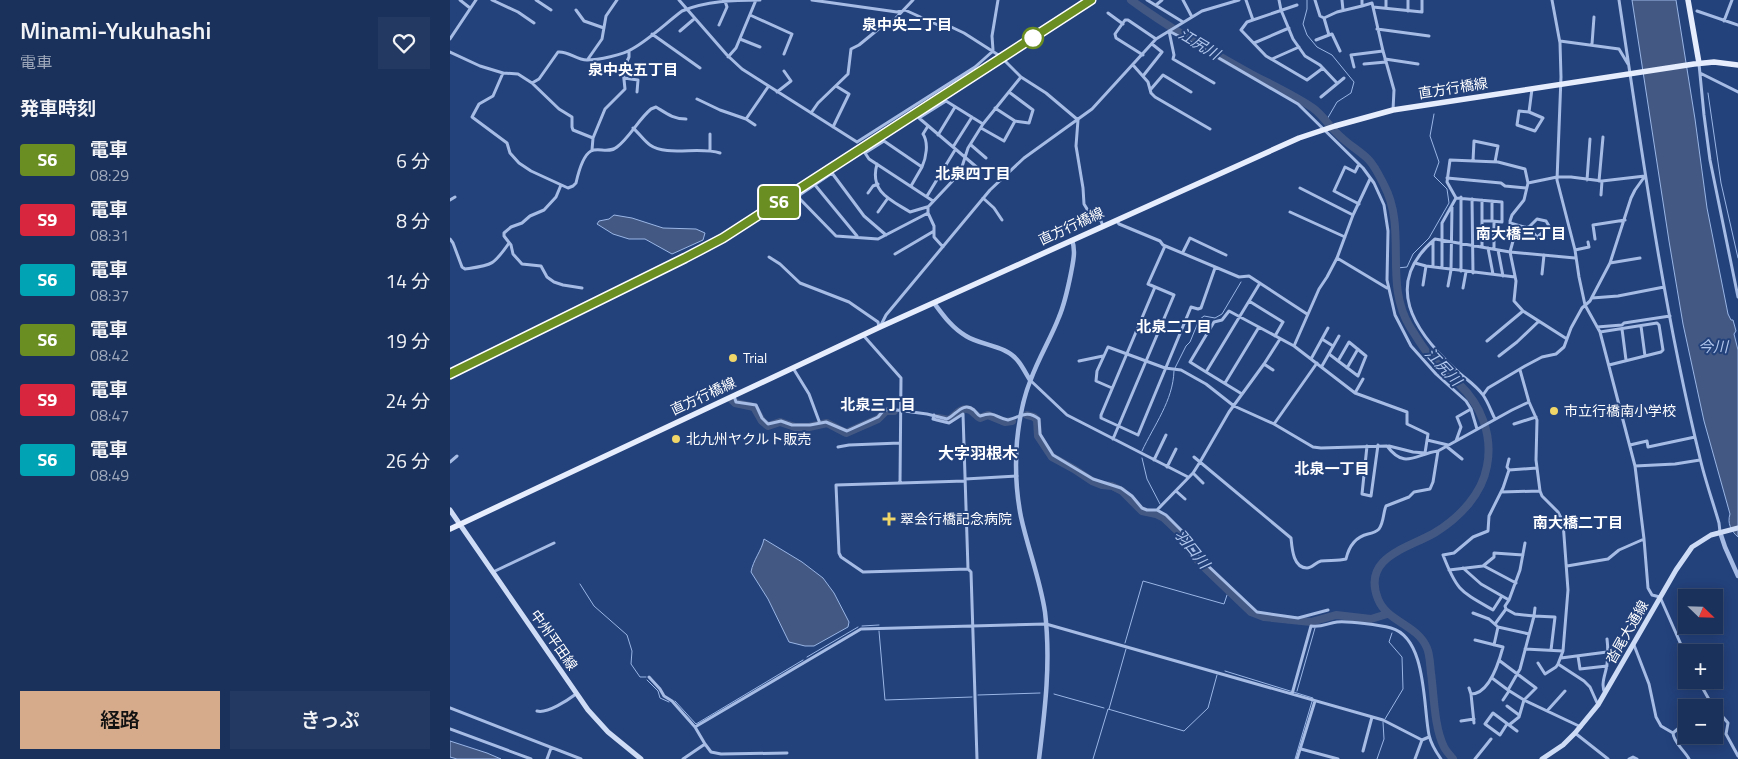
<!DOCTYPE html>
<html lang="ja">
<head>
<meta charset="utf-8">
<style>
  :root { --surface:#1a315c; --page:#233962; --text:#f1f3f6; --muted:#9fa9bb; --line:#384c72; --accent:#d6ab8b }
  body { margin:0; font-family:"Titillium Web","Noto Sans JP",sans-serif; background:var(--page); color:var(--text); height:100vh; display:flex; flex-direction:column; font-size:19px; white-space:nowrap }
  * { box-sizing:border-box; margin:0 }
  p { font-size:16px; color:var(--muted) }
  .icon { flex:none; width:28px; height:28px; fill:none; stroke:currentColor; stroke-width:2; stroke-linecap:round; stroke-linejoin:round }
  .map { position:relative; flex:1; overflow:hidden }
  .side { display:flex; flex-direction:column; background:var(--surface); width:450px }
  .side>* { flex:none }
  .badge { padding:0 10px; border-radius:4px; font-size:18px; line-height:32px }
  .needle { width:32px; rotate:113deg }
  .buttons { position:absolute; left:1228px; top:589px; display:grid; gap:10px }
  .buttons a { display:grid; place-items:center; width:45px; height:45px; border-radius:0px; background:var(--surface); box-shadow:0 2px 12px #0003,0 0 0 1px var(--line); font-size:25px }
  .map>.badge { position:absolute; translate:-50% -50%; box-shadow:0 0 0 2px #fff }
  h2 { padding:0 20px; font-size:19px; line-height:45px }
  .round { display:grid; place-items:center; flex:none; width:52px; height:52px; border-radius:0px; background:var(--page) }
  .head { display:flex; align-items:center; justify-content:space-between; height:85px; padding:0 20px }
  h1 { font-size:24px; font-weight:600; line-height:38px }
  .cta { display:flex; gap:10px; margin-top:auto; padding:10px 20px }
  .cta a { flex:1; height:58px; border-radius:0px; background:var(--accent); color:#111; font-size:20px; font-weight:600; line-height:58px; text-align:center }
  .cta a+a { background:var(--page); color:var(--text) }
  ul { padding:0; list-style:none }
  li { display:flex; align-items:center; gap:15px; height:60px; padding:0 20px }
  li div { flex:1 }
  li b { display:block; font-size:19px }
  li em { font-style:normal }
  li .badge { min-width:55px; font-weight:700; text-align:center }
  main { display:flex; flex:1; min-height:0 }
  .map>svg:first-child { display:block }
  .water { fill:#435984; stroke:#9ab6e6 }
  .lines { fill:none; stroke-linecap:round; stroke-linejoin:round }
  .stream { stroke:#9ab6e6; stroke-width:1 }
  .river { stroke:#435984; stroke-width:8 }
  .minor { stroke:#a6bce5; stroke-width:3 }
  .tertiary { stroke:#a6bce5; stroke-width:4.5 }
  .secondary { stroke:#cfdcf5; stroke-width:5 }
  .primary { stroke:#e6edfd; stroke-width:5.5 }
  .rail-casing { stroke:#fff; stroke-width:3 }
  .rail { stroke:#23417b; stroke-width:1; stroke-dasharray:4; stroke-linecap:butt }
  .line-casing { stroke:#fff; stroke-width:11 }
  .line { stroke:#6b8e23; stroke-width:8 }
  .stop-dot { fill:#fff; stroke:#6b8e23; stroke-width:2.5 }
  .poi-dot { fill:#f0d668; stroke:#23417b; stroke-width:2 }
  .labels { text-anchor:middle; stroke-width:4; stroke-linejoin:round; paint-order:stroke }
  .street-label { font-size:14px; fill:#fff; stroke:#23417b }
  .poi-label { font-size:14px; fill:#fff; stroke:#23417b; text-anchor:start }
  .neighbourhood-label { font-size:15px; font-weight:bold; fill:#fff; stroke:#23417b }
  .water-label { font-size:15px; font-style:italic; fill:#b1c7ed; stroke:#23417b }
  .quarter-label { font-size:16px; font-weight:bold; fill:#fff; stroke:#23417b }
</style>
</head>
<body>
<main>
<section class="side">
<div class="head"><div><h1>Minami-Yukuhashi</h1><p>電車</p></div><a class="round"><svg class="icon" aria-label="heart" viewBox="0 0 24 24"><path d="M12 20l-8-8c-3-5 5-10 8-4 3-6 11-1 8 4z"/></svg></a></div>
<h2>発車時刻</h2>
<ul>
<li><span class="badge" style="background:#6b8e23;color:#fff">S6</span><div><b>電車</b><p>08:29</p></div><em>6 分</em></li>
<li><span class="badge" style="background:#d7263d;color:#fff">S9</span><div><b>電車</b><p>08:31</p></div><em>8 分</em></li>
<li><span class="badge" style="background:#00a3b4;color:#fff">S6</span><div><b>電車</b><p>08:37</p></div><em>14 分</em></li>
<li><span class="badge" style="background:#6b8e23;color:#fff">S6</span><div><b>電車</b><p>08:42</p></div><em>19 分</em></li>
<li><span class="badge" style="background:#d7263d;color:#fff">S9</span><div><b>電車</b><p>08:47</p></div><em>24 分</em></li>
<li><span class="badge" style="background:#00a3b4;color:#fff">S6</span><div><b>電車</b><p>08:49</p></div><em>26 分</em></li>
</ul>
<div class="cta"><a>経路</a><a>きっぷ</a></div>
</section>
<div class="map">
<svg width="1288" height="759" viewBox="0 0 1288 759">
  <rect width="100%" height="100%" fill="#23417b"/>
  <path class="water" d="M1182 0H1226L1245 119 1257 208 1278 314 1281 320H1283L1286 331 1284 334 1288 350V537C1281 531 1277 523 1280 514L1254 421 1233 324 1219 241Z
    M164 215 182 218 213 228 246 229 255 233 253 240 222 254 195 239H179L163 234 147 224 149 221 159 219Z
    M314 539 352 562 373 578 384 593 399 622 398 627 364 646H355L339 642 318 599 301 572C303 560 312 550 314 539Z
    M0 741 37 753 51 759H7L0 757Z"/>
  <g class="lines">
    <path class="stream" d="M857 0V9L853 24 857 35 867 47 882 55 904 82 901 93 887 102 876 121
      M1258 93 1271 183 1288 258
      M947 268 957 267 963 254 979 238 999 203 997 189 984 176 989 162 980 136 984 114
      M725 368 736 346 740 342 749 320 754 316 765 318 772 314 791 282
      M692 451C704 425 723 401 724 371
      M692 458 697 479 710 504
      M130 584 144 606 177 635 182 651 181 664 190 677H196
      M412 626 429 625
      M429 631 435 700 522 697
      M675 643 693 581 774 604 777 595
      M357 657 408 627
      M775 671 863 698 845 759
      M197 680 208 691 210 698 219 702
      M847 691 865 628
      M604 694 654 708
      M528 695 590 693
      M225 701 246 724 353 660
      M659 709 676 649
      M935 719 953 689 952 657 939 642 942 633
      M643 759 658 709 734 731 758 708 767 675
      M927 759 934 739 933 722"/>
    <path class="river" d="M681 0C719 28 760 51 801 74 822 85 844 95 863 108 874 116 881 129 891 137 899 145 910 151 918 159 925 166 930 177 934 185 958 230 933 283 960 327 966 336 972 347 980 356 988 366 1000 374 1009 384 1031 405 1043 435 1037 466 1032 494 1010 517 986 532 960 548 911 556 928 599 937 622 967 624 977 648 980 655 980 665 981 673 984 694 984 727 994 747 996 751 1000 755 1003 759
      M282 400 285 403 304 407 312 421 318 426 330 422 345 427H359L377 423 396 433 428 419 436 411H444
      M577 415 584 417 587 420 588 436 602 457 624 469 642 481 652 485 662 486 672 491 692 511 706 514 714 518 732 535 742 554 753 566 801 612 814 617 861 622 886 615 921 619 937 614
      M488 418 499 420C505 416 511 406 520 410 524 412 526 416 530 418L538 415 555 422 562 421"/>
    <path class="minor" d="M10 0 20 8
      M42 0 68 12 84 23
      M86 0 101 10
      M229 0 277 55 292 69 407 142 525 67 543 51
      M362 0 447 12 455 10 488 25H497L514 33 550 56 571 77 596 93 628 120
      M697 0 733 22
      M733 0 742 17
      M796 0 803 20
      M829 0 831 10 843 39 855 56 870 65 887 83
      M865 0 870 16 874 18 887 12 912 6
      M892 0 893 10
      M912 0V6L922 3 923 7 972 12V0
      M1102 0 1110 43 1111 77 1107 180 1125 250 1129 277 1135 305 1150 332 1185 466 1194 539 1198 588 1202 595 1210 597 1236 656
      M1169 0C1192 153 1213 307 1250 458 1255 480 1263 502 1269 523L1270 532
      M706 5 712 0
      M847 5 797 22 791 30 816 56 857 80 873 68
      M923 7 933 51 944 90 943 110
      M936 8V0
      M126 10 134 21 154 28
      M958 11V0
      M1247 11 1288 25
      M658 13 673 24
      M300 15 342 34 334 54
      M874 18 879 35 882 34 890 51
      M1274 21 1282 0
      M269 25 277 7 275 1
      M927 29 979 36
      M230 31 244 19
      M719 31 755 50 848 104 913 168 924 183 934 205 938 231 937 280 945 315 961 346 986 374 1016 401 1021 409 1027 429
      M719 31 724 55 723 59 764 83
      M202 34 250 68
      M0 39 26 0
      M290 39 310 47
      M866 40 879 35
      M1110 41 1169 49 1178 64
      M804 43 839 28
      M1142 44 1144 17
      M543 50 542 36 548 0
      M0 52 30 66 53 73 68 74 82 83 109 109 122 117V127L123 130 143 138
      M693 55 666 38 665 34 675 20H678L706 39
      M278 57 286 48 306 0
      M138 59 152 39 156 16 167 0
      M822 59 849 47
      M935 59 968 64
      M914 64 936 62
      M1249 64 1254 115 1260 160 1288 297
      M683 65 698 82 701 93 705 97 760 129
      M904 67 901 55 933 51
      M53 73 43 96 29 104 22 117 57 143 60 153 69 163 81 171 118 188 123 186 126 183C128 174 132 156 141 151 148 147 159 154 167 147 180 137 188 120 201 109L206 107C216 113 223 119 236 119
      M1250 73 1288 92
      M693 76 712 52 702 44
      M174 78 188 80 187 92
      M82 83 89 79 108 52C119 51 126 60 137 60 148 60 173 55 182 49 200 39 216 23 232 11 256 1 284 0 310 0
      M701 89 713 75 741 92
      M327 92 341 81 334 71
      M871 97 894 78
      M247 99 270 110 296 119
      M545 108 565 121 579 123 583 110 559 92
      M1079 112 1069 111 1067 125 1085 131 1093 118 1079 112 1082 89
      M361 113 368 103 398 74 401 49 409 45 431 27 445 19 463 0
      M628 120 626 146 633 188 634 204 640 214 651 221 653 226
      M305 125 296 119 318 87
      M478 126 473 134C479 143 476 158 472 167L434 141 415 153 419 159 483 201
      M383 127 399 94 386 86
      M183 128C189 133 194 141 200 145 217 157 249 146 270 153
      M531 128 554 141 565 121
      M260 134V150
      M488 135 505 107
      M521 145 536 158
      M503 147 522 117
      M142 150 143 138 155 109 175 89 173 70 179 57V51
      M1023 161 1024 141 1048 146 1045 162
      M427 164C419 192 441 200 460 212L477 207
      M909 164 905 172 895 167 884 191 909 204
      M530 170 469 118 496 101 533 124
      M997 178 1051 183 1055 186 1076 188
      M1137 180 1140 139
      M1149 181 1153 137
      M1078 183 1107 177H1121L1152 181 1195 176
      M111 185 106 197 94 210 80 216 72 223 61 227 54 233V236L61 245 63 254 72 264 91 266 97 277 104 282 113 285 132 288
      M365 185 407 236
      M461 186 472 167
      M850 188 903 215
      M418 193 423 186 428 184
      M1151 195 1152 181
      M477 196 505 150
      M348 197 386 236 428 239 478 213
      M533 198 544 208 552 220
      M1006 198 997 182 1000 160 1048 162 1075 169 1078 183 1074 200 1062 215 1060 221 1063 241 1060 252 1066 281 1064 301 1073 311 1117 339
      M1006 198 1052 202V222L1042 221
      M1022 199 1023 273
      M0 200 5 197
      M428 212 438 198
      M840 212 895 237
      M323 213 382 173 414 216 436 235
      M666 220 669 224 710 241 713 245 789 277 799 276 857 314
      M1032 221H1042V201
      M1060 223 1078 228 1087 219 1096 221 1099 226 1098 228 1085 239
      M1078 227 1087 237
      M0 239 3 243 12 267 15 269C42 265 43 266 59 243
      M1145 239 1143 225 1175 220
      M493 247 484 237V226L478 213V207L510 173 518 148 533 124 571 77
      M1032 247V200
      M1038 248 1043 274
      M1044 249V223
      M1048 250 1053 276
      M1125 250 1139 247 1138 242
      M733 252 740 238 776 255
      M445 254 484 231
      M319 257 330 264 350 283 399 302 428 322 429 327
      M887 258 937 288
      M965 263 976 266 1065 277
      M1160 263 1190 258
      M983 266V242
      M992 268V223L1006 198
      M1011 271V197
      M1092 274 1094 255
      M973 285 976 266
      M998 286 1001 270 1002 207
      M705 287 651 415V418L688 435 741 307 748 309 751 308 765 268
      M1013 288 1016 272
      M1142 298 1168 296 1214 287
      M799 301 833 322 825 336
      M1191 326 1195 356
      M430 327 436 315 540 190 574 158 642 109 706 39 752 11 789 0
      M1147 327 1172 325 1174 323 1220 316
      M1172 329 1176 360
      M1150 332 1207 323 1209 325 1213 350 1211 352 1159 365
      M413 335 451 378 450 483
      M872 339 883 346
      M1037 341 1073 311
      M844 346 869 289 877 277 887 258 903 215 920 179
      M879 354 908 376 916 356 899 342 888 361
      M1049 356 1067 342 1089 321
      M861 359 878 328
      M629 361 653 356
      M814 364 823 370
      M872 366 889 336
      M343 368 359 394 369 421
      M897 368 908 349
      M1070 370 1079 402 1087 420 1086 460 1090 491 1092 496 1108 512 1113 522 1118 590 1113 651 1108 664 1134 681 1140 687 1148 705
      M756 372 740 362 764 322 772 320 779 311 844 346 905 393 957 412V424L978 434 975 453 963 452 939 446
      M580 380 617 415 738 477
      M775 383 809 327
      M662 388 646 381 647 371 658 347 715 368 731 370 756 384 784 406 824 424 863 447 871 448 937 446C955 470 965 454 988 451L1062 410 1079 402
      M905 393 913 379
      M792 394 756 372 810 283
      M1033 395 1038 388 1075 366 1092 357 1106 354 1114 347 1121 328 1132 308 1140 301 1160 263 1181 198 1185 190 1195 176
      M284 396 286 402 306 405 312 418 318 424 331 421 342 425H360L376 422 397 431 428 417 433 411 439 409 477 414 497 419C506 415 513 401 524 410 526 412 528 415 530 416 546 411 544 417 558 420 570 417 577 409 589 419L590 434 603 455 643 479 671 488 682 496 692 508 697 510H707L716 515 735 534 743 550 754 562 807 612 848 618 878 610
      M484 415 483 419 499 423 513 414 518 569
      M1045 419C1041 411 1038 402 1033 395 1025 384 1014 378 1005 369 964 331 932 284 985 239L1060 252 1125 258
      M824 424 867 363
      M1064 424 1086 417
      M663 439 724 295 698 284 715 246
      M977 440 998 445
      M1006 441 1011 427 1007 417 1021 409
      M1180 445 1197 441 1198 447 1245 437
      M917 446 912 494 921 496 928 445
      M996 446 1012 459
      M388 447 399 445 450 443
      M744 457 841 538C842 548 843 568 857 568 862 568 866 562 871 561 880 560 888 561 896 559 899 546 905 537 918 534 923 533 926 532 929 529 934 522 933 513 936 506L959 497 964 492 980 489 983 482 988 451
      M704 460 716 435
      M0 462 7 456
      M1185 466 1225 464 1250 460
      M717 467 726 449
      M1059 470 1057 467 1059 459
      M743 473 753 483
      M515 479 567 476
      M515 481 386 485 389 553 391 557 413 572 518 569 521 572 527 759
      M726 491 735 499
      M1051 492 1090 491
      M707 510 743 473 750 462 779 412 814 364 830 339
      M1034 566 1066 583
      M1117 566 1158 559 1169 550 1194 539
      M1013 568 1031 584 1059 600 1070 570 1075 543
      M999 570 1033 566 1044 557V553L1073 555
      M43 572 104 543
      M1052 596 1043 610C1010 591 1007 591 993 555L1004 553 1023 537 1038 531 1039 516 1053 488 1059 470 1087 468
      M1059 600 1055 606 1056 609 1065 614 1084 616 1070 669 1058 690 1074 700 1131 727
      M1085 608 1084 616 1105 617 1101 650
      M1023 613 1039 619 1048 627 1079 634
      M1045 624 1056 609
      M1044 645 1048 627
      M1184 645 1199 684 1206 717 1211 726 1223 733C1223 742 1235 751 1239 759
      M1075 649 1113 651
      M1128 656 1130 669 1157 666
      M1111 658 1157 652
      M1050 661 1086 688 1074 700 1069 717 1059 725
      M1088 663 1095 674 1106 667 1108 664
      M199 677 210 689 214 696 222 701 245 727
      M1042 678 1058 690
      M1248 680 1261 703
      M1019 688 1021 694
      M1155 693C1150 684 1156 674 1157 664 1158 656 1158 647 1157 639
      M842 694 861 626C871 628 878 623 887 622 899 621 930 625 941 628 977 638 973 706 979 735 981 744 986 752 991 759
      M1053 700 1059 691
      M1057 706 1069 715
      M0 708 131 759
      M1255 708 1261 703 1278 723 1276 734 1288 756
      M87 711C97 714 118 700 126 694
      M1097 711 1115 691
      M1011 721 1024 719
      M1024 723 1021 694C1039 694 1049 662 1053 647L1025 640
      M1057 724 1050 735 1035 724 1043 713 1067 731
      M0 729 81 759
      M1125 733 1158 759
      M1223 733 1236 722
      M255 744 245 727 411 629 596 624 933 720 972 740
      M851 749 888 759
      M913 751 922 717
      M97 759 101 748
      M233 759 255 744 261 752 271 754 337 753
      M847 759 865 701
      M965 759 972 740 979 737
      M1025 759 1041 739
      M1179 759 1183 757 1187 759"/>
    <path class="tertiary" d="M484 303C493 315 502 328 516 336 532 346 556 345 568 361 573 367 576 374 580 380
      M1270 532 1275 547 1288 576
      M589 759C595 710 601 662 595 612 590 579 578 549 571 517 566 492 565 466 567 441 569 421 573 398 581 379 589 357 601 338 609 317 615 303 618 288 621 273 623 262 626 251 622 240"/>
    <path class="secondary" d="M0 510 138 710 158 732 191 759
      M1092 759 1113 745 1125 733 1148 705 1226 570 1242 547 1261 535 1288 528"/>
    <path class="primary" d="M1238 0 1249 63
      M0 529 430 327 849 138 885 126 943 110 1244 64 1264 62 1288 65"/>
    <g class="rail-casing">
      <path id="rail" d="M0 374 235 258 273 238 641 0"/>
    </g>
    <use href="#rail" class="rail"/>
  </g>
  <g class="lines">
    <g class="line-casing">
      <path id="line" d="M0 374 235 258 273 238 641 0"/>
    </g>
    <use href="#line" class="line"/>
  </g>
  <circle class="stop-dot" cx="583" cy="38" r="10"/>
  <g class="poi-dot">
    <circle cx="283" cy="358" r="5"/>
    <circle cx="1104" cy="411" r="5"/>
    <circle cx="226" cy="439" r="5"/>
    <path d="M436.5 511.5h5v5h5v5h-5v5h-5v-5h-5v-5h5z"/>
  </g>
  <g class="labels">
    <g class="street-label">
      <text transform="translate(1003 88) rotate(-9)" y="5">直方行橋線</text>
      <text transform="translate(621 226) rotate(-25)" y="5">直方行橋線</text>
      <text transform="translate(253 396) rotate(-25)" y="5">直方行橋線</text>
      <text transform="translate(1177 632) rotate(-60)" y="5">沓尾大通線</text>
      <text transform="translate(104 640) rotate(55)" y="5">中州平田線</text>
    </g>
    <g class="poi-label">
      <text x="293" y="363">Trial</text>
      <text x="1114" y="416">市立行橋南小学校</text>
      <text x="236" y="444">北九州ヤクルト販売</text>
      <text x="450" y="524">翠会行橋記念病院</text>
    </g>
    <g class="neighbourhood-label">
      <text x="457" y="30">泉中央二丁目</text>
      <text x="183" y="75">泉中央五丁目</text>
      <text x="523" y="179">北泉四丁目</text>
      <text x="1071" y="239">南大橋三丁目</text>
      <text x="724" y="332">北泉二丁目</text>
      <text x="428" y="410">北泉三丁目</text>
      <text x="882" y="474">北泉一丁目</text>
      <text x="1128" y="528">南大橋二丁目</text>
    </g>
    <g class="water-label">
      <text transform="translate(749 44) rotate(31)" y="5">江尻川</text>
      <text x="1263" y="352">今川</text>
      <text transform="translate(993 367) rotate(47)" y="5">江尻川</text>
      <text transform="translate(742 549) rotate(51)" y="5">羽口川</text>
    </g>
    <g class="quarter-label">
      <text x="528" y="459">大字羽根木</text>
    </g>
  </g>
</svg>
<div class="buttons">
<a><svg class="needle" viewBox="-14 -14 28 28"><path d="M0-13l5 13h-10z" fill="#e53935"/><path d="M0 13l5-13h-10z" fill="#9fa9bb"/></svg></a>
<a>+</a>
<a>−</a>
</div>
<b class="badge" style="left:329px;top:202px;background:#6b8e23;color:#fff">S6</b>
</div>
</main>
</body>
</html>
